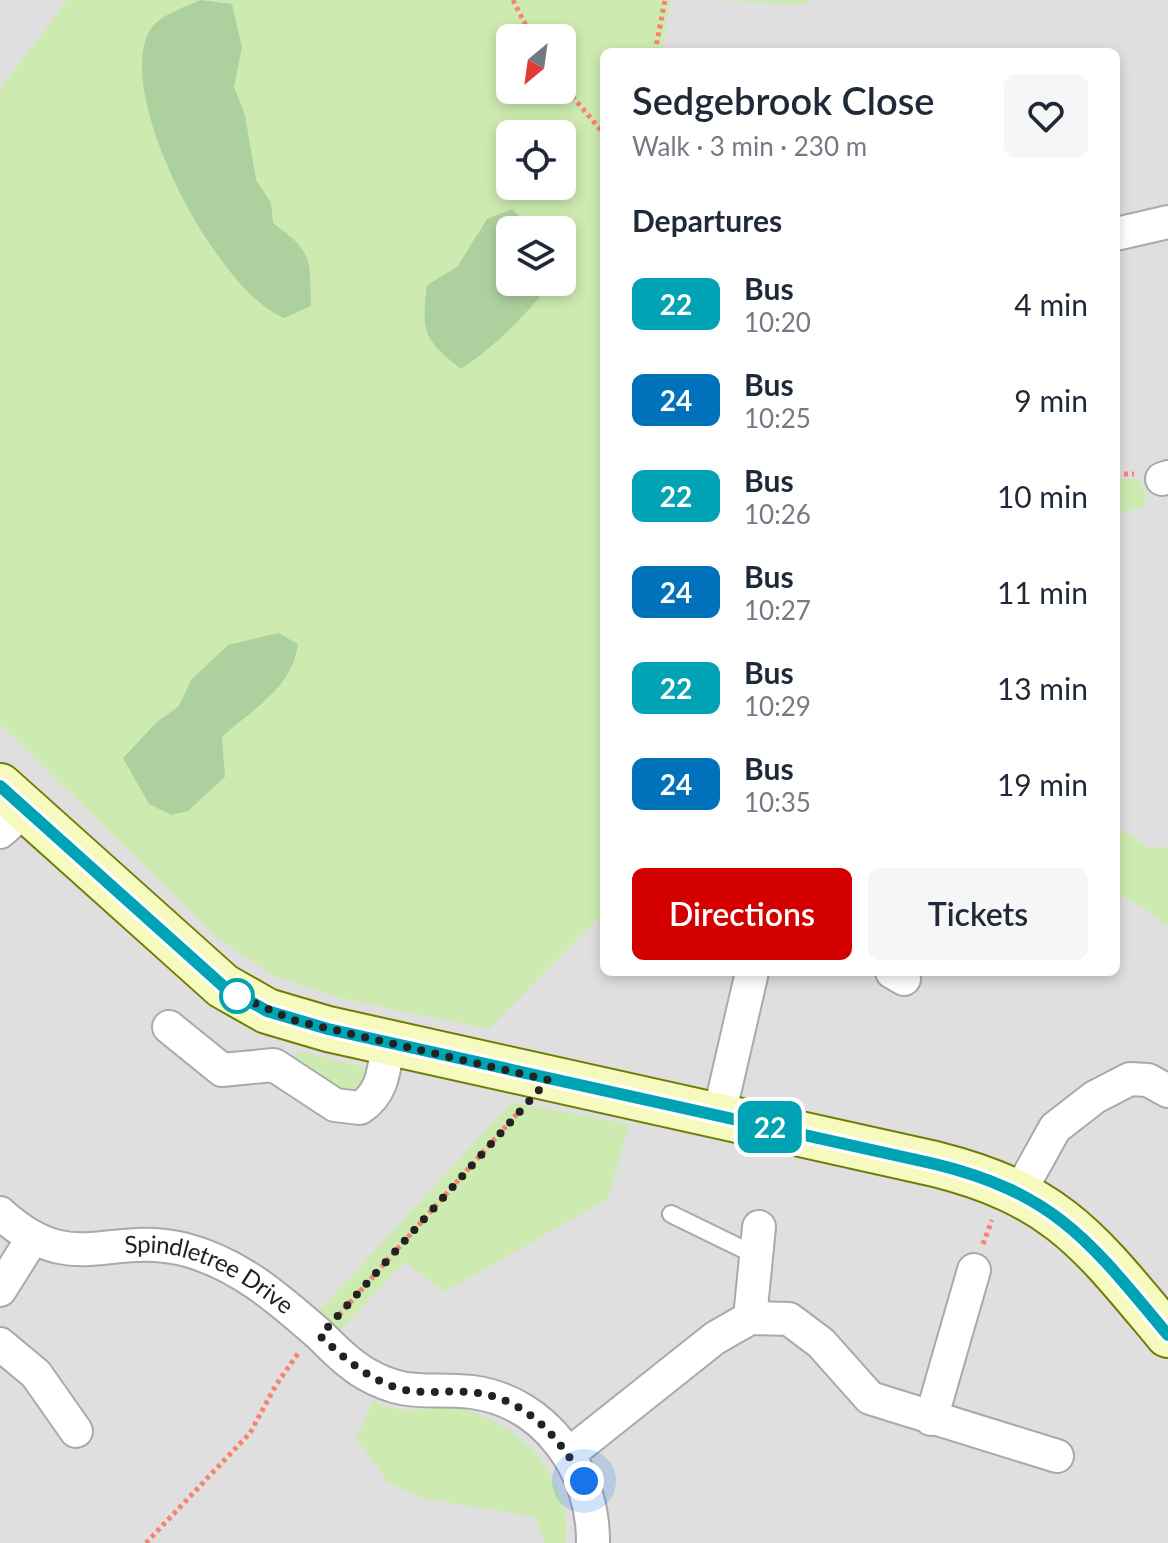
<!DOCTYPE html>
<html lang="en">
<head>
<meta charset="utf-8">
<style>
  :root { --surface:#fff; --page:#f6f6f7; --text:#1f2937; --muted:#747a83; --accent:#d40000 }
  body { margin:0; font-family:Lato,sans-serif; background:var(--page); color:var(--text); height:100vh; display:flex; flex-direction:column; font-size:30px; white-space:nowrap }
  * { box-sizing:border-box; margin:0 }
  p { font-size:26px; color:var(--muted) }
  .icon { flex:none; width:44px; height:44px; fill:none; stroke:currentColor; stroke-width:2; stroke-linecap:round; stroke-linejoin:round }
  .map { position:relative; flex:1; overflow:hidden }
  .side { position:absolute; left:600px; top:48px; width:520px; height:928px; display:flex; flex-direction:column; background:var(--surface); border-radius:12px; box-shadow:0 4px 12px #0003 }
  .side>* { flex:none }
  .badge { padding:0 16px; border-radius:12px; font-size:28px; line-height:52px }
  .needle { width:52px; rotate:209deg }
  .fabs { position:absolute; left:496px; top:24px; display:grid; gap:16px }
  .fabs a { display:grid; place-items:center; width:80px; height:80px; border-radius:12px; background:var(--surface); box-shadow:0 4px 12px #0003; font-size:40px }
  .you { position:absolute; width:40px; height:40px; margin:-20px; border:6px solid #fff; border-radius:50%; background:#1a73e8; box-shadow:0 0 0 12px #1a73e833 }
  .map>.badge { position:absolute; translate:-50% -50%; box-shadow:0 0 0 4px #fff }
  h2 { padding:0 32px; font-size:30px; line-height:72px }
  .round { display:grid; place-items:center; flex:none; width:84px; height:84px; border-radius:12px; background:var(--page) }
  .summary { display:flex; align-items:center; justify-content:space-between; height:136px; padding:0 32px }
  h1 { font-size:38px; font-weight:600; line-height:60px }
  .action { display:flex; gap:16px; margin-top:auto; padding:16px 32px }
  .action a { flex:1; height:92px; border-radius:12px; background:var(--accent); color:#fff; font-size:32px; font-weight:600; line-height:92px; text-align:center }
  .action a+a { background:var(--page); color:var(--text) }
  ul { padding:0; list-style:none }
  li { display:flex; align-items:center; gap:24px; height:96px; padding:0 32px }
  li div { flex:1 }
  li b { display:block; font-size:30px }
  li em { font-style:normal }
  li .badge { min-width:88px; font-weight:700; text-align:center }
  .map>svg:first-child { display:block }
  .residential { fill:#e0dfdf; fill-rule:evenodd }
  .grass { fill:#cdebb0; fill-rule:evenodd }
  .forest { fill:#add19e }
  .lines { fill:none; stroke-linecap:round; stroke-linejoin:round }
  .lane-casing { stroke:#a9a9a9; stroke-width:20 }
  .street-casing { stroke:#a9a9a9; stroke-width:36 }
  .secondary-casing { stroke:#707d05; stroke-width:48 }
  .path { stroke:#fa8072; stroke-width:5; stroke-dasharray:4 4; stroke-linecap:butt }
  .lane { stroke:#fff; stroke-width:16 }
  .street { stroke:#fff; stroke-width:32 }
  .secondary { stroke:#f7fabf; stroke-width:44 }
  .line-casing { stroke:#fff; stroke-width:18 }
  .line { stroke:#00a3b4; stroke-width:12 }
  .walk { stroke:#222; stroke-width:8; stroke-dasharray:0 14.4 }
  .stop-dot { fill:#fff; stroke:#00a3b4; stroke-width:4 }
  .labels { text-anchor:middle; stroke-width:8; stroke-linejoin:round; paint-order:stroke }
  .street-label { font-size:24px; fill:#222; stroke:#fff }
</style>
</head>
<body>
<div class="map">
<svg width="1168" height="1543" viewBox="0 0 1168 1543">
  <rect width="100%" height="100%" fill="#f2efe9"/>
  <path class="residential" d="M0 0H1168V1543H0ZM510 38H562V90H510ZM604 52H1116V972H604ZM510 134H562V186H510ZM510 230H562V282H510Z"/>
  <path class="grass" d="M68 0H670L662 52H604V913L489 1029 344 999 272 975 219 939 0 724V89ZM510 38H562V90H510ZM510 134H562V186H510ZM510 230H562V282H510Z
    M714 0H807L806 5Z
    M1116 479H1140L1146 497 1143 507 1116 515Z
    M1120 828 1151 849 1168 846V926L1116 890V835Z
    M301 1051 364 1067 371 1081 363 1092C333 1089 315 1081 296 1057Z
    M512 1102 629 1124 608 1199 444 1292 405 1262 340 1330 318 1312Z
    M373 1401C382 1404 393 1409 403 1410 419 1411 436 1406 453 1408 517 1417 572 1477 566 1543H545L535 1517 422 1498 388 1483 356 1438Z"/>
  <path class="forest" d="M201 0 232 4 242 47 234 87 245 115 256 180 271 203 273 223C313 252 310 258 311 306L284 318C219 293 114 99 149 32 158 15 185 7 201 0Z
    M512 209 533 230H510V282H550L549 285C524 318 496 345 461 369 424 340 421 333 427 285L457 267 487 219Z
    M278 633 298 644C292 689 253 708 222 737L225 777 188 811 171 815 149 804 123 758 157 722 179 706 191 680 228 645Z"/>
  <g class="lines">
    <g class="lane-casing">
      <path id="lane" d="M671 1214 757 1256"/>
    </g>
    <g class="street-casing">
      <g id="street">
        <path d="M1116 234 1168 222"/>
        <path d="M1162 479 1168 477"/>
        <path d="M0 832 25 810"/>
        <path d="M892 972 904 979"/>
        <path d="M169 1027 222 1070 274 1065 335 1105 360 1108C384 1092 384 1069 388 1042"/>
        <path d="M719 1115 752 972"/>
        <path d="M1020 1191 1055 1128 1095 1097 1130 1079 1148 1080 1168 1091"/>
        <path id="s1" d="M0 1213C72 1279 107 1231 183 1249 238 1263 278 1298 320 1335 334 1349 349 1364 366 1374 408 1398 430 1387 472 1392 547 1402 594 1472 593 1543"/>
        <path d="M0 1290 32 1239"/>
        <path d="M750 1318 759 1227"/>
        <path d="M0 1344 36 1374 76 1431"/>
        <path d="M931 1419 974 1270"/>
        <path d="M569 1454 715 1338 750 1318 789 1319 821 1343 870 1398 1057 1456"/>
      </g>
    </g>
    <g class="secondary-casing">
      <path id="secondary" d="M0 786 223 986 267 1011 328 1029 935 1164C1058 1195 1090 1242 1168 1335"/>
    </g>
    <path class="path" d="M513 0 532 38
      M655 52 665 0
      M562 84 604 134
      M1116 474H1134
      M983 1244 992 1220
      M339 1315 523 1107
      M146 1543 250 1433 276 1385 299 1352"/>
    <use href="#lane" class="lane"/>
    <use href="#street" class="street"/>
    <use href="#secondary" class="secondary"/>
  </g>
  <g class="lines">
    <g class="line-casing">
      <path id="line" d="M0 786 223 986 267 1011 328 1029 935 1164C1057 1194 1091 1243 1168 1335"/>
    </g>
    <use href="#line" class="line"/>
    <path class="walk" d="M237 996 233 994 296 1021 548 1080 320 1336C344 1358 369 1380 401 1389 424 1395 446 1390 468 1392 523 1395 559 1436 584 1481"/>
  </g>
  <circle class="stop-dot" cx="237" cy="996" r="16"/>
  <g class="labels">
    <g class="street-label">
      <text dy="8" stroke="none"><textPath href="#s1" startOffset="226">Spindletree Drive</textPath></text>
    </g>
  </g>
</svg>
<div class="fabs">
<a><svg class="needle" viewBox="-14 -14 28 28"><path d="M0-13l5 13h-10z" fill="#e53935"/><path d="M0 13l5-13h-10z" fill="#747a83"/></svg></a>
<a><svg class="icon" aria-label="locate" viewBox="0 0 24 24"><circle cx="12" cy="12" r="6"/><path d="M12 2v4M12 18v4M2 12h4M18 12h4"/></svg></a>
<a><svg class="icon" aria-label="layers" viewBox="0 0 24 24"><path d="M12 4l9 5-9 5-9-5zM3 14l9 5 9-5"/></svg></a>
</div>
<div class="you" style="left:584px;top:1481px"></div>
<b class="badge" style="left:770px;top:1127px;background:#00a3b4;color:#fff">22</b>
<section class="side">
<div class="summary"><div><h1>Sedgebrook Close</h1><p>Walk · 3 min · 230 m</p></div><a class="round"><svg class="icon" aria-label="heart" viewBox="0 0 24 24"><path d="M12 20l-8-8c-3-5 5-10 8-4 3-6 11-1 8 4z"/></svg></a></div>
<h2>Departures</h2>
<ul>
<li><span class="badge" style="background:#00a3b4;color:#fff">22</span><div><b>Bus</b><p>10:20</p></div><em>4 min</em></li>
<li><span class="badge" style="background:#0072bc;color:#fff">24</span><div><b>Bus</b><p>10:25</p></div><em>9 min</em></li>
<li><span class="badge" style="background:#00a3b4;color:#fff">22</span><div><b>Bus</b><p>10:26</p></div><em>10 min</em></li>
<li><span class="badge" style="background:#0072bc;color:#fff">24</span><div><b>Bus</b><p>10:27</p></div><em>11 min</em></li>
<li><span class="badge" style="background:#00a3b4;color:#fff">22</span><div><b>Bus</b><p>10:29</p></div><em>13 min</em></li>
<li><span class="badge" style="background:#0072bc;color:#fff">24</span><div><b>Bus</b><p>10:35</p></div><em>19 min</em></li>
</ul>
<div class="action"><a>Directions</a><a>Tickets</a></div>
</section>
</div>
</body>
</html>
